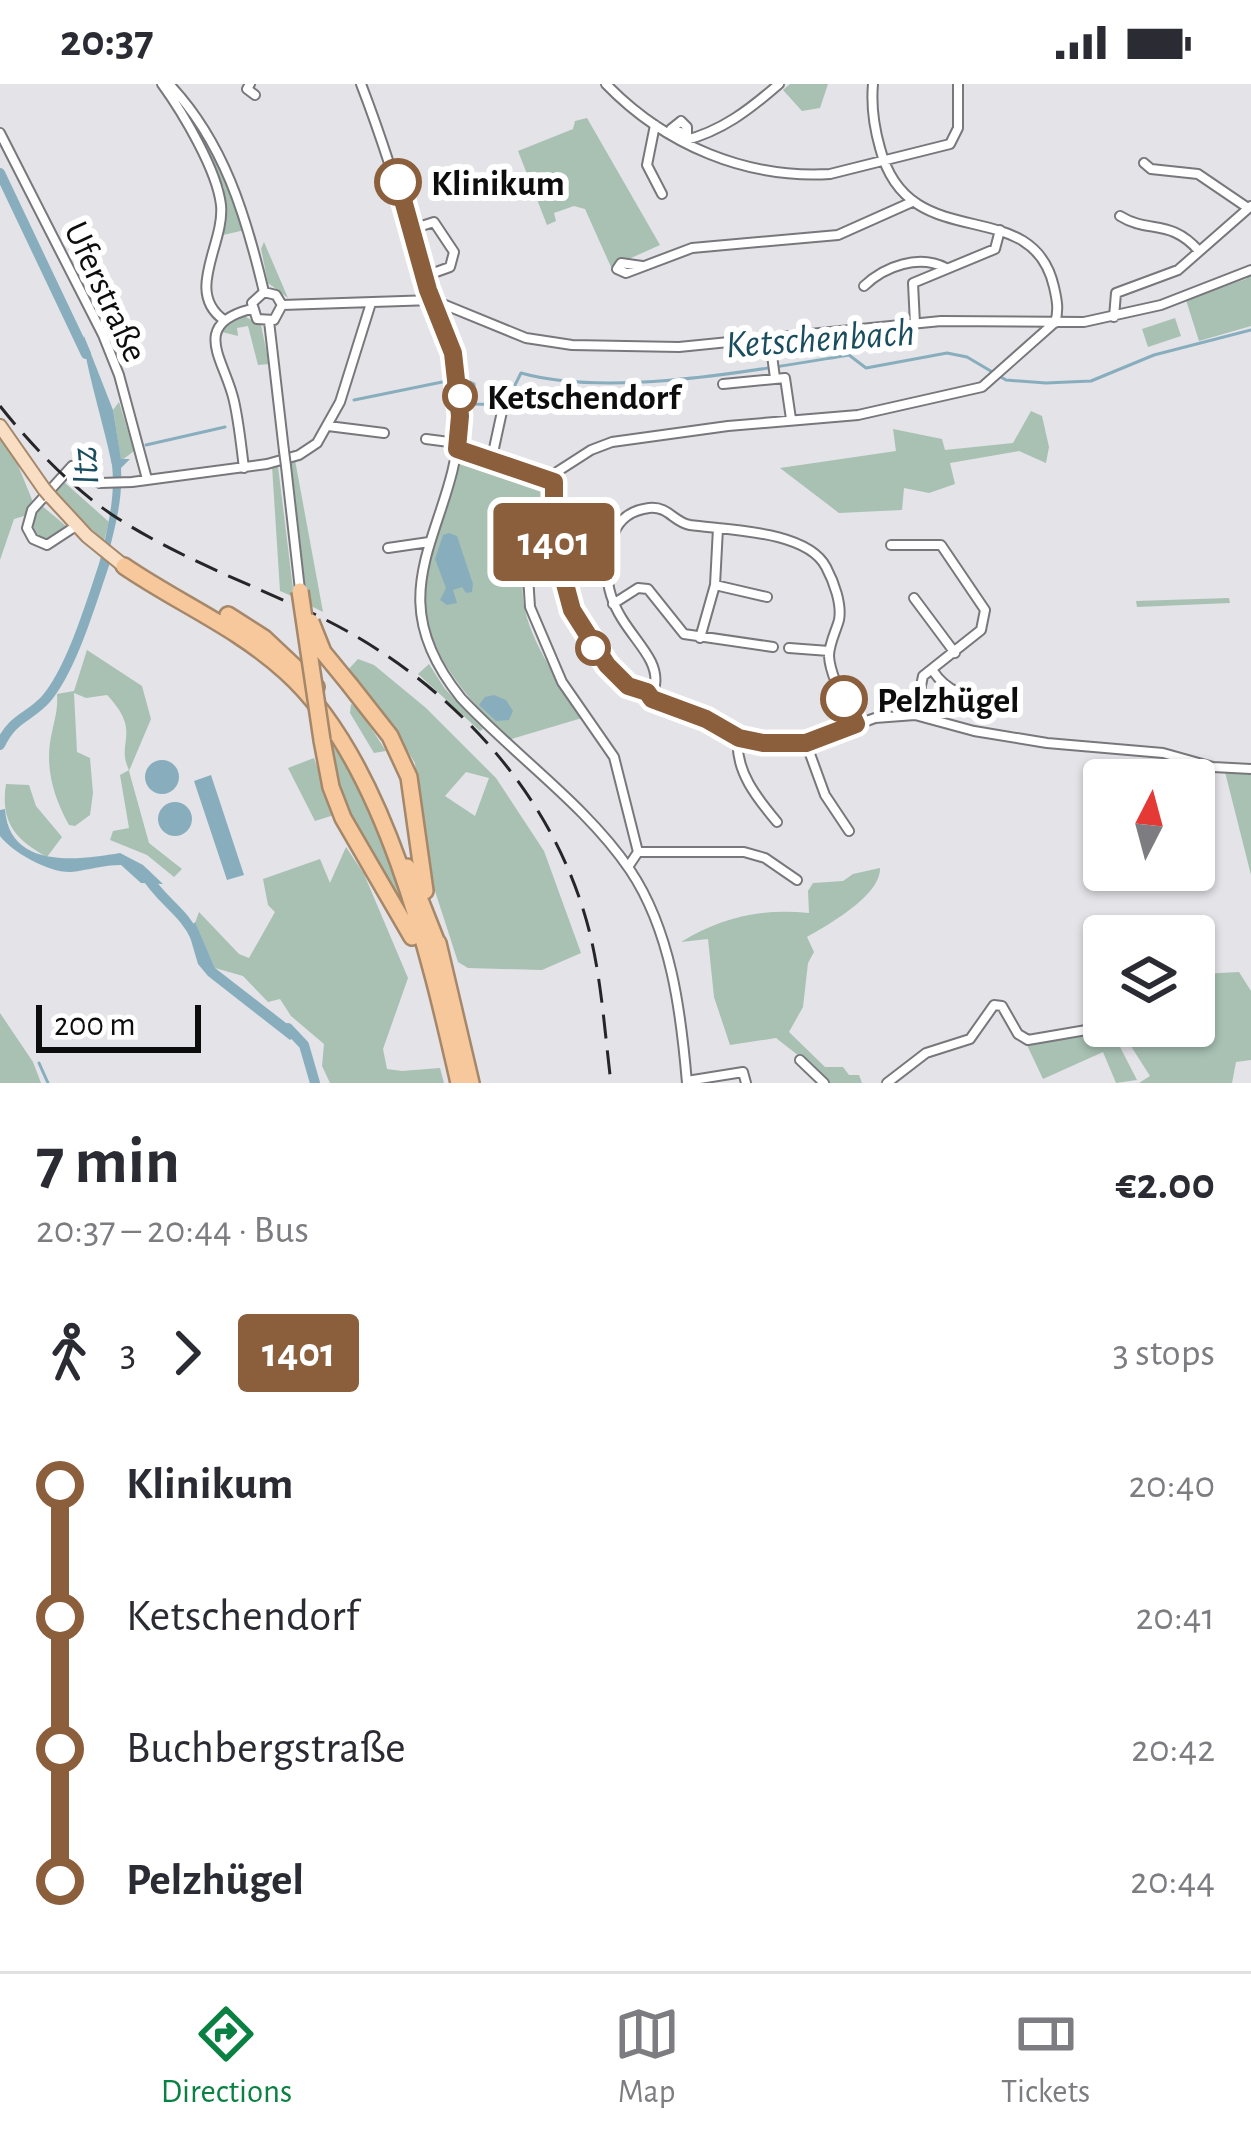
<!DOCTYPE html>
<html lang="en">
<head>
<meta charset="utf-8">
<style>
  :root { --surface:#fff; --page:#f2f2f3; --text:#2b2b33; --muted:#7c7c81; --line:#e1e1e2; --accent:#0b8043 }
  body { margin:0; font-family:"Alegreya Sans",sans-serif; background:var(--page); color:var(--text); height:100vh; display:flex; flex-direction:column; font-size:45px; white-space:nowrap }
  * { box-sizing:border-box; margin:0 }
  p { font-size:39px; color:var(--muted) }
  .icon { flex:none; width:66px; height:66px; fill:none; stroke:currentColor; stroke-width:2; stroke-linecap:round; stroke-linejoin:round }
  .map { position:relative; height:999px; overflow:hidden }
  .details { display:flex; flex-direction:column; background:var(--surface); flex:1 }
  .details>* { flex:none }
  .badge { padding:0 24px; border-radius:9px; font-size:42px; line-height:78px }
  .needle { width:78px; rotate:6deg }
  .controls { position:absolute; left:1083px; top:675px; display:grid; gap:24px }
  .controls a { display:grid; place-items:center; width:132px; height:132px; border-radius:12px; background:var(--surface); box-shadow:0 3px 9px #0004; font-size:60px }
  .scale { position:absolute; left:36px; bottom:30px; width:165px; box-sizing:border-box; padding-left:12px; border:6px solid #0d0d0e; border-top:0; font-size:33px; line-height:42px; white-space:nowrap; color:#0d0d0e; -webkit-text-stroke:9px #fff; paint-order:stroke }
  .map>.badge { position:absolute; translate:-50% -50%; box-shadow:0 0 0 6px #fff }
  .legs { display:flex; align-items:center; gap:18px; height:132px; padding:0 36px; font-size:39px }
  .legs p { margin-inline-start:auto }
  .overview { display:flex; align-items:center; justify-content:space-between; height:204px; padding:0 36px }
  h1 { font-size:66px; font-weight:600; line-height:90px }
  ul { padding:0 36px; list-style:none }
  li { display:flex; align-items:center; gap:42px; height:132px; font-size:45px }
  li i { display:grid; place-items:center; width:18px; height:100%; margin:0 15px; background:currentColor }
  li i::after { content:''; width:30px; height:30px; margin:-15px; border:9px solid; border-radius:50%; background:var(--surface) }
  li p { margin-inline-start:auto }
  li:first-child i { background:linear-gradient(#0000 50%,currentColor 0) }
  li:last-child i { background:linear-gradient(currentColor 50%,#0000 0) }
  .status { display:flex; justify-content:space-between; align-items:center; height:84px; padding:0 60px; background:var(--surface); direction:ltr }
  .status svg { height:33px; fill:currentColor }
  .tabs { display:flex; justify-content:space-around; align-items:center; height:168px; border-top:3px solid var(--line); background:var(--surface); font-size:33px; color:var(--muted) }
  .tabs a { display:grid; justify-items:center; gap:6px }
  .tabs .current { color:var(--accent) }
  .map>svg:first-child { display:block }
  .green { fill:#a8c1b3; fill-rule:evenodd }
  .water { fill:#88aebe }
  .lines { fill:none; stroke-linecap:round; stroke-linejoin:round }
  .stream { stroke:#88aebe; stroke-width:3 }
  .river { stroke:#88aebe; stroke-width:10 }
  .minor-casing { stroke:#78787c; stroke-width:12 }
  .major-casing { stroke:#a5876a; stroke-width:16 }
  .highway-casing { stroke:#a5876a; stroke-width:20 }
  .minor { stroke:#fff; stroke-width:8 }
  .major { stroke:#fadec4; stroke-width:12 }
  .highway { stroke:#f7c89c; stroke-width:15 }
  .rail { stroke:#262628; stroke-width:3; stroke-dasharray:24 12; stroke-linecap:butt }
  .minor-bridge-casing { stroke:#78787c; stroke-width:12; stroke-linecap:butt }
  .major-bridge-casing { stroke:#a5876a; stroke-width:16; stroke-linecap:butt }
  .highway-bridge-casing { stroke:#a5876a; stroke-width:20; stroke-linecap:butt }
  .minor-bridge { stroke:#fff; stroke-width:8 }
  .major-bridge { stroke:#fadec4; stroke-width:12 }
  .highway-bridge { stroke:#f7c89c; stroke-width:15 }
  .line-1-casing { stroke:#fff; stroke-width:27 }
  .line-1 { stroke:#8b5e3c; stroke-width:18 }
  .stop-1-dot { fill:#fff; stroke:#8b5e3c; stroke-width:6 }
  .labels { text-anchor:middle; stroke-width:12; stroke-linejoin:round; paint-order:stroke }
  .stop-label { font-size:36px; font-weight:bold; fill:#0d0d0e; stroke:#fff; text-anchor:start }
  .street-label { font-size:36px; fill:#0d0d0e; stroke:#fff }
  .water-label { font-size:39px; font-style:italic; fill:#194d5f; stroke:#fff }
</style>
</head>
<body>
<div class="status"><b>20:37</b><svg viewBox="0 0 49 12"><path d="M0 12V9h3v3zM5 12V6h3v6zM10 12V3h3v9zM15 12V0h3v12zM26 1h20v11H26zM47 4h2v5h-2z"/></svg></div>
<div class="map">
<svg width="1251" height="999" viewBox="0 0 1251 999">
  <rect width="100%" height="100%" fill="#e3e3e8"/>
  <path class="green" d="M790 0H828L820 24 802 27 783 6Z
    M189 28 218 75 245 146 223 151 224 104 185 29Z
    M587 34 660 161 611 183 585 125 574 122 554 129 556 137 547 141 518 67 573 45 575 37Z
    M264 158 288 214 268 199 261 165Z
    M1251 190V242L1199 257 1186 216 1246 195Z
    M244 232 261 241 269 280 258 281 248 242 237 244 238 252 222 248 233 236Z
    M1175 234 1181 252 1148 263 1142 245Z
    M119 318 134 367 121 377 113 326Z
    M1031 327 1042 332 1049 363 1046 379 1019 367 950 379 955 400 929 409 904 404 902 426 839 429 780 384 896 367 893 345 942 355 945 366 1013 359Z
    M0 353 15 374 33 418 24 432 14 435 0 476Z
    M466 373 538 395 544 402C549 436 531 463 524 494 514 538 560 599 582 634L508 656C400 545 413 516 458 377Z
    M295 376 323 528 311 522 306 511 291 378Z
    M272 382H278L294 513 280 507Z
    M63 397 109 438 104 457 54 409Z
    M41 421 66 442 65 447 46 458 38 454 32 441Z
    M1229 514 1230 519 1137 523 1136 517Z
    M87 566 142 602 151 635 129 687 149 759 182 785 174 793 147 771 110 756 113 747 129 744 120 691 129 686C115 658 143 649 107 611L86 614 74 609 77 668 90 674 93 709 90 731 75 742 69 741C53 712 44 682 52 648 55 634 58 625 57 610L74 607Z
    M358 575 374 581 426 624 496 694 544 767 581 869 542 886 468 884 458 878 423 770 415 679 391 640 346 588ZM466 688 489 694 475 732 445 712Z
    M429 580 445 605 483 645 480 647 418 590Z
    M351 620 358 624 386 667 374 669 350 629Z
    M328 660 338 661 364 709 412 837 339 712Z
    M314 674 334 731 315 737 288 684Z
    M1251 684V791L1225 688Z
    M6 700 29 701 36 722 62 753 47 773C16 756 0 739 6 700Z
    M346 763 364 790 408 894 383 965 387 985 402 987 440 984 444 999H330L322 982 324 960 291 932 280 915 268 918 243 892 215 884 195 839 199 828 239 870 249 874 275 828 268 821 263 795 320 775 330 799Z
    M880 784C881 811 830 840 807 853L814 868 808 879 803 923 789 948 825 983H843L849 991H859L862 999H826L817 986 776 954 730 961 714 913 708 855 681 858C722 833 762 824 809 829L808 807 813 799 843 797 853 790Z
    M1239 888 1251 907V976L1236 978 1232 999H1139L1150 992 1127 956 1119 961 1137 996 1116 999 1103 968 1043 995 1026 959 1105 942H1156L1168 958 1187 960 1205 925 1201 890Z
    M0 929 33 978 41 999H0Z"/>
  <path class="water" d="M84 252 113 326 121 375H130L121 384C123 424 112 449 105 487L98 485C106 451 116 415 112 381 108 355 80 264 84 252Z
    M449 449 457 452 473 500 472 508 466 509 462 503 453 506 457 519 447 521 440 516 446 504 435 475 443 451Z
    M494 611 506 616 513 627 509 636 496 637 479 621 485 613Z
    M145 693a17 17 0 1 1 34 0a17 17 0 1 1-34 0Z
    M211 691 244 791 227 796 194 697Z
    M158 735a17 17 0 1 1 34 0a17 17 0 1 1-34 0Z
    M5 725C9 786 79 776 120 769L143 781 163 800 141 799 121 781C103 781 89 786 71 788 50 789 13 769 0 752V726Z
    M195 838 215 884 299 949 290 956 208 892 198 880 188 846Z"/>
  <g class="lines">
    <path class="stream" d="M462 294 474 300V320L505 321 521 289C610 314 757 286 849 271L866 284 947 269 967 273 1006 296 1046 299 1091 297 1154 271 1251 246
      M354 316 452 296
      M146 361 225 343
      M39 979 48 999"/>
    <path class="river" d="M0 89 86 270
      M0 661C13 633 29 634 46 615 73 583 92 515 106 475
      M145 790C160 816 184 827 196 854
      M288 944 304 961 315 999"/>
    <g class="minor-casing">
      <path id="minor" d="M162 0C183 29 217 86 221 121 225 160 184 208 224 236
        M169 0C224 58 246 132 264 208L276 211 282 221
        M250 0 247 5 255 11
        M361 0C387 67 406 134 427 202 441 247 462 285 460 335 456 446 372 504 461 614 515 672 586 721 630 786 671 847 681 928 687 999
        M606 0C665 61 746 95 830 90L950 60 958 44V0
        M873 0C871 22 874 43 880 64 909 176 1032 106 1054 203 1057 216 1059 226 1055 239
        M681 37 687 43V50L671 45Z
        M655 41 647 81 662 110
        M0 49 103 251 119 291 147 395
        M683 57C722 47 749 26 779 0
        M1144 79 1151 85 1198 90 1248 124
        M1120 132C1149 150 1170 134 1199 167
        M412 145 434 138 454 168 450 183 425 192
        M642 182 621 179 617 185 626 189 692 164 838 151 912 118
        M864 202C885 182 919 170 946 184
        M264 208 252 219 257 235 274 236 282 221
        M282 221 433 216 526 254 572 261 679 263 941 237 1084 238 1161 221 1251 186
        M1114 233 1116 209 1178 186 1251 122
        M269 237 284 367
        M915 240 913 199 995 165 1000 146
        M770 256 775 294
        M723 300 785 294 791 335
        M328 342 384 349
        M426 355 457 359
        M457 365 549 393
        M491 378 503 323
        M286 382 300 506
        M244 384C241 361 239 339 234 317 225 276 189 241 251 225
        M549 393 557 409 554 459 559 485 572 526 593 563 633 605 706 635 739 654 806 659 875 634 915 631 974 647 1047 659 1163 669 1213 683 1251 685
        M549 393 591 366 612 358 728 342 858 331 982 303 1053 240
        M549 395 545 440 528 492 530 523 562 598 614 673 638 768 628 783
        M76 442 47 461 33 455 27 444 32 426 72 382 100 399 132 398 267 380 299 371 317 359 340 318 371 219
        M891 461H941L985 526 981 546 923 592 915 631
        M388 464 429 458
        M715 501 767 513
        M914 514 955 569
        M613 520 638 504 648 505 684 550 773 563
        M700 554 715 501 718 444
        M789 564 829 567
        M933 587C947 608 965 612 989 617
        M647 608 655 601C662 558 584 534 614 449 620 434 633 426 649 424 669 422 673 438 690 441 725 446 807 446 826 483 834 498 842 520 839 536 836 547 829 560 829 572 830 593 847 621 856 640
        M738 655C735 687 757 714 777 738
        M806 659 825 711 849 747
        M638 768H744L765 774 797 796
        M800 976 824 999
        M687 997 743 988 746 999
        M887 999 926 969 970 955 994 921 1002 922 1018 950 1028 956 1098 944"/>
    </g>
    <g class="major-casing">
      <path id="major" d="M0 342 44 405
        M50 412 87 452 124 482"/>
    </g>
    <g class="highway-casing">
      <path id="highway" d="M124 482C178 519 237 543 286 588 385 677 430 872 459 999
        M228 531 264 554 316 603
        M350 601 390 652 409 693 425 807
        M322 656 331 703 343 734 412 853
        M407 783 439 864
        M438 859 471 999"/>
    </g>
    <use href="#minor" class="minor"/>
    <use href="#major" class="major"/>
    <use href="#highway" class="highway"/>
    <path class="rail" d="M0 322C31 361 69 401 111 430 174 472 248 499 316 531 447 594 557 710 591 854 602 902 605 951 611 999"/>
    <g class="minor-bridge-casing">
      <path id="minor-bridge" d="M284 367 286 382"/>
    </g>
    <g class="major-bridge-casing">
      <path id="major-bridge" d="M44 405 50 412"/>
    </g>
    <g class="highway-bridge-casing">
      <path id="highway-bridge" d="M300 507 322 656
        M311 538 323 568 350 601"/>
    </g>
    <use href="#minor-bridge" class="minor-bridge"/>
    <use href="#major-bridge" class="major-bridge"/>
    <use href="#highway-bridge" class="highway-bridge"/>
  </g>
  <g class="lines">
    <g class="line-1-casing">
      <path id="line-1" d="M398 98 428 206 453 269 460 332 457 365 554 398V459L572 526 607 581 628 602 647 608 652 615 706 635 739 654 763 659H806L856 640 844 615"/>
    </g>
    <use href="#line-1" class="line-1"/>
  </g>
  <g class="stop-1-dot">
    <circle cx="398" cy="98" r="21"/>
    <circle cx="460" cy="312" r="15"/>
    <circle cx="593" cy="564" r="15"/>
    <circle cx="844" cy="615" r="21"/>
  </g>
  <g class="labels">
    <g class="stop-label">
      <text x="431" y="111">Klinikum</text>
      <text x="487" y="325">Ketschendorf</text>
      <text x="877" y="628">Pelzhügel</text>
    </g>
    <g class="street-label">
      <text transform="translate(107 207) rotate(65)" y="13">Uferstraße</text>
    </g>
    <g class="water-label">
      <text transform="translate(820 253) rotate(-4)" y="14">Ketschenbach</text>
      <text transform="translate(83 382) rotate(-95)" y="14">Itz</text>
    </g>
  </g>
</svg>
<div class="controls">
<a><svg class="needle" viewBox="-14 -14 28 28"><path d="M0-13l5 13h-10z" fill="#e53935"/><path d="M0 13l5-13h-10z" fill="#7c7c81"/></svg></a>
<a><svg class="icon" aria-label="layers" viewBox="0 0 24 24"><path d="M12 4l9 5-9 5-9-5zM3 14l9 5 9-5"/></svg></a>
</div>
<div class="scale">200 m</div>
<b class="badge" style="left:554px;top:458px;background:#8b5e3c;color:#fff">1401</b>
</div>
<section class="details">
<div class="overview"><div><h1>7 min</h1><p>20:37 – 20:44 · Bus</p></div><b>€2.00</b></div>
<div class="legs"><svg class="icon" aria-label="walk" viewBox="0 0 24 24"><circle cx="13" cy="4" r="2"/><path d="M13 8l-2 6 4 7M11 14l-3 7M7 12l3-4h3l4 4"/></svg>3<svg class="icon" aria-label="forward" viewBox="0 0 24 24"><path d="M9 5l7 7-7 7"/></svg><b class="badge" style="background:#8b5e3c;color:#fff">1401</b><p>3 stops</p></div>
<ul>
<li><i style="color:#8b5e3c"></i><b>Klinikum</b><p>20:40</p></li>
<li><i style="color:#8b5e3c"></i><span>Ketschendorf</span><p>20:41</p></li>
<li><i style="color:#8b5e3c"></i><span>Buchbergstraße</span><p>20:42</p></li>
<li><i style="color:#8b5e3c"></i><b>Pelzhügel</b><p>20:44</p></li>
</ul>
</section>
<nav class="tabs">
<a class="current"><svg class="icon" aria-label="directions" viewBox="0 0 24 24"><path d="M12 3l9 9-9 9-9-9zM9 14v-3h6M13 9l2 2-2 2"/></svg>Directions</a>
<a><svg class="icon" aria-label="map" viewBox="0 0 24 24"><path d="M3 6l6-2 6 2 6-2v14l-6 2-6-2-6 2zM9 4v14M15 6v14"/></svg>Map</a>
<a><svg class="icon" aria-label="tickets" viewBox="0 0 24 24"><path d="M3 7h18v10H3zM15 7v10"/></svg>Tickets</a>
</nav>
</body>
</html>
